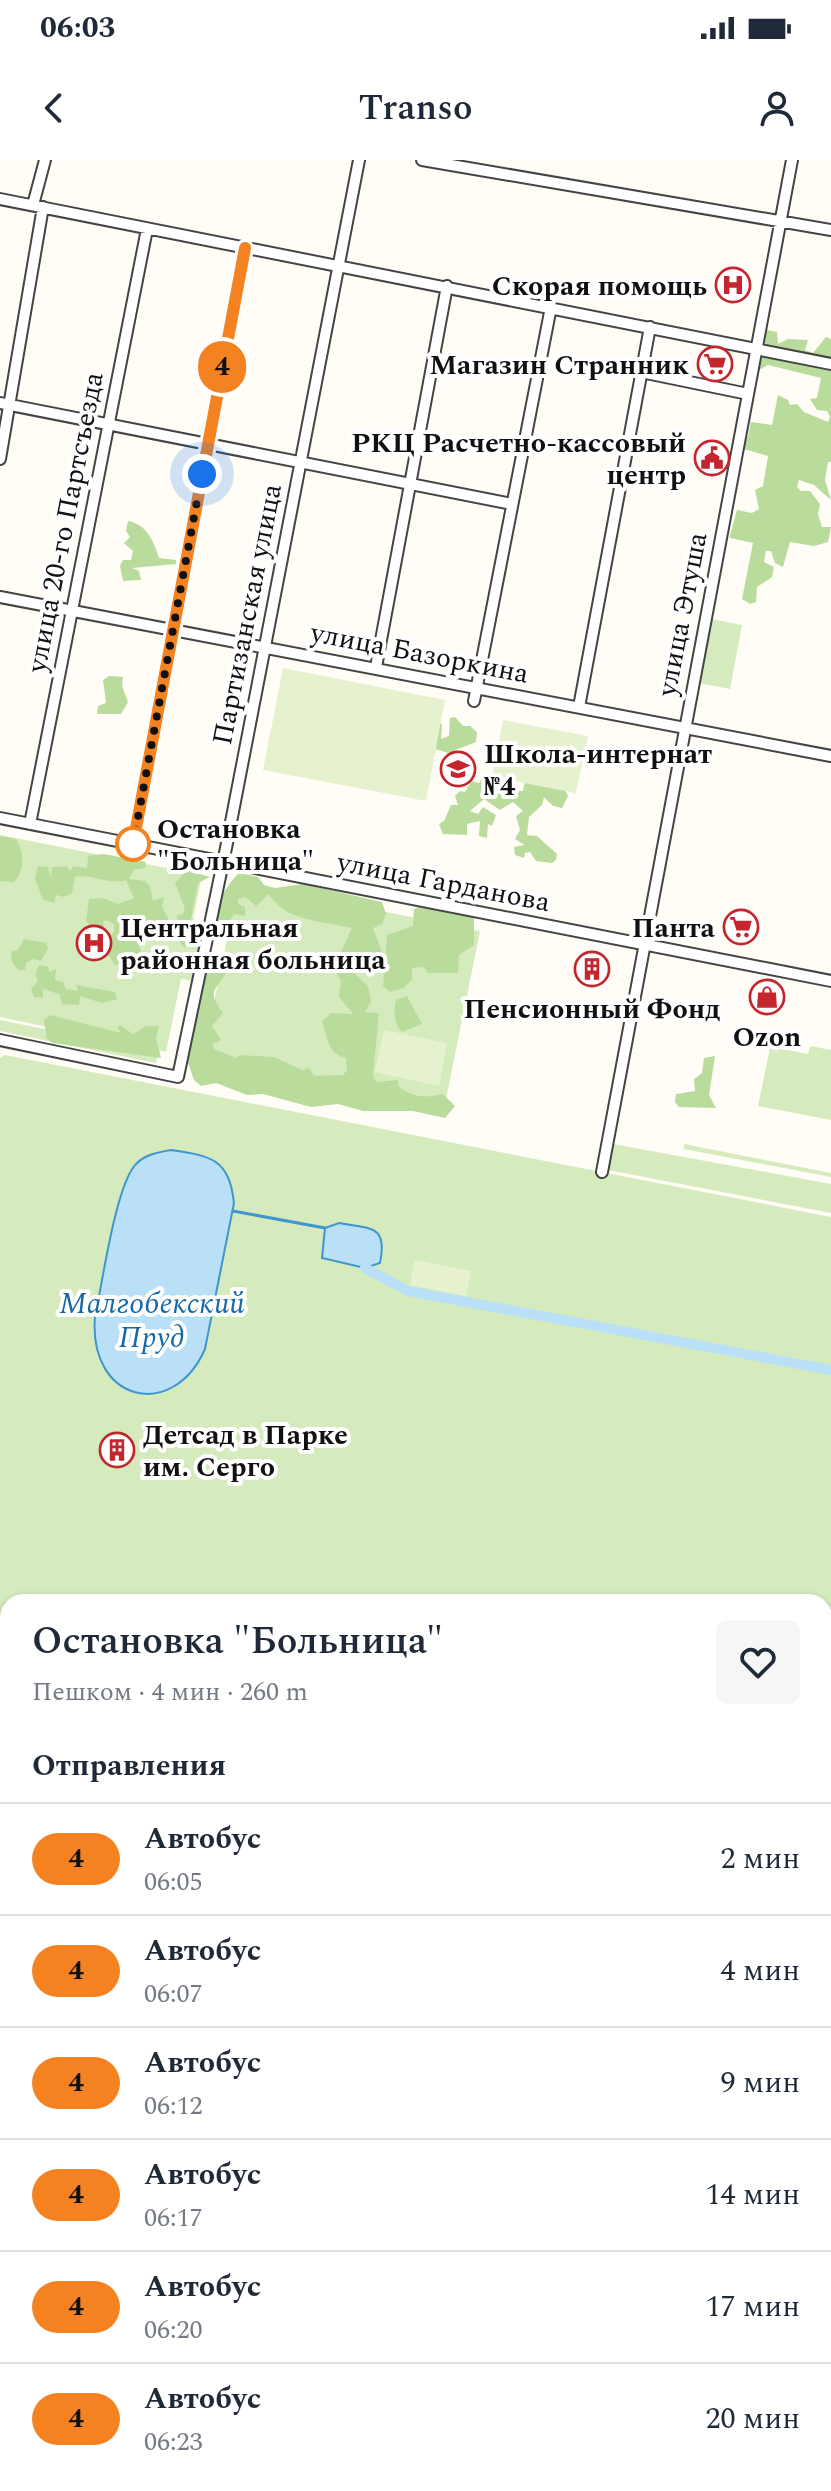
<!DOCTYPE html>
<html lang="ru">
<head>
<meta charset="utf-8">
<style>
  :root { --surface:#fff; --page:#f6f6f7; --text:#1f2937; --muted:#747a83; --line:#e0e1e3 }
  body { margin:0; font-family:Spectral,serif; background:var(--page); color:var(--text); height:100vh; display:flex; flex-direction:column; font-size:30px; white-space:nowrap }
  * { box-sizing:border-box; margin:0 }
  p { font-size:26px; color:var(--muted) }
  .icon { flex:none; width:44px; height:44px; fill:none; stroke:currentColor; stroke-width:2; stroke-linecap:round; stroke-linejoin:round }
  .map { position:relative; flex:1; overflow:hidden }
  .drawer { position:absolute; left:0px; top:1434px; width:832px; height:898px; display:flex; flex-direction:column; background:var(--surface); border-radius:24px 24px 0 0; box-shadow:0 2px 6px #0004 }
  .drawer>* { flex:none }
  .badge { padding:0 16px; border-radius:26px; font-size:28px; line-height:52px }
  .you { position:absolute; width:40px; height:40px; margin:-20px; border:6px solid #fff; border-radius:50%; background:#1a73e8; box-shadow:0 0 0 12px #1a73e833 }
  .map>.badge { position:absolute; translate:-50% -50%; box-shadow:0 0 0 4px #fff }
  h2 { padding:0 32px; font-size:30px; line-height:72px }
  .round { display:grid; place-items:center; flex:none; width:84px; height:84px; border-radius:12px; background:var(--page) }
  .headline { display:flex; align-items:center; justify-content:space-between; height:136px; padding:0 32px }
  h1 { font-size:38px; font-weight:600; line-height:60px }
  ul { padding:0; list-style:none }
  li { display:flex; align-items:center; gap:24px; height:112px; padding:0 32px; border-top:2px solid var(--line) }
  li div { flex:1 }
  li b { display:block; font-size:30px }
  li em { font-style:normal }
  li .badge { min-width:88px; font-weight:700; text-align:center }
  .status { display:flex; justify-content:space-between; align-items:center; height:56px; padding:0 40px; background:var(--surface); direction:ltr }
  .status svg { height:22px; fill:currentColor }
  header { display:flex; justify-content:space-between; align-items:center; height:104px; padding:0 32px; background:var(--surface); font-size:36px; font-weight:600 }
  .map>svg:first-child { display:block }
  .industrial { fill:#eee6ef }
  .green { fill:#d5ebbd }
  .forest { fill:#b9dc9c }
  .pitch { fill:#e6f2cf }
  .water { fill:#b9e0f7; stroke:#3f96cf; stroke-width:2 }
  .lines { fill:none; stroke-linecap:round; stroke-linejoin:round }
  .stream { stroke:#3f96cf; stroke-width:3 }
  .canal { stroke:#b9e0f7; stroke-width:10 }
  .minor-casing { stroke:#444; stroke-width:14 }
  .major-casing { stroke:#222; stroke-width:16 }
  .minor { stroke:#fff; stroke-width:10 }
  .major { stroke:#f9d66b; stroke-width:12 }
  .line-casing { stroke:#fff; stroke-width:18 }
  .line { stroke:#f58220; stroke-width:12 }
  .walk { stroke:#111; stroke-width:8; stroke-dasharray:0 14.4 }
  .stop-dot { fill:#fff; stroke:#f58220; stroke-width:4 }
  .labels { text-anchor:middle; stroke-width:8; stroke-linejoin:round; paint-order:stroke }
  .poi-label { font-size:28px; font-weight:bold; fill:#111; stroke:#fff; text-anchor:end }
  .street-label { font-size:28px; fill:#111; stroke:#fff }
  .stop-label { font-size:28px; font-weight:bold; fill:#111; stroke:#fff; text-anchor:start }
  .water-label { font-size:30px; font-style:italic; fill:#1768a6; stroke:#fff }
</style>
</head>
<body>
<div class="status"><b>06:03</b><svg viewBox="0 0 49 12"><path d="M0 12V9h3v3zM5 12V6h3v6zM10 12V3h3v9zM15 12V0h3v12zM26 1h20v11H26zM47 4h2v5h-2z"/></svg></div>
<header><svg class="icon" aria-label="back" viewBox="0 0 24 24"><path d="M15 5l-7 7 7 7"/></svg>Transo<svg class="icon" aria-label="person" viewBox="0 0 24 24"><circle cx="12" cy="8" r="4"/><path d="M4 21q1-7 8-7t8 7"/></svg></header>
<div class="map">
<svg width="831" height="2331" viewBox="0 0 831 2331">
  <rect width="100%" height="100%" fill="#fffdf5"/>
  <path class="industrial" d="M824 1923 831 1924V2078L824 2076Z"/>
  <path class="green" d="M711 459 742 465 730 529 699 523Z
    M0 675 202 715 193 759 207 763 194 821 181 819 166 892 0 857Z
    M239 722 480 771 444 949 202 900Z
    M0 860 158 892 156 903 0 871Z
    M772 878 789 881 788 890 808 894 810 886 831 890V960L758 946Z
    M5 895 831 1057V1502L824 1532V1442H8V1528L0 1527V898Z
    M613 984 831 1024V1053L608 1010Z
    M684 984 831 1013V1017L684 989Z"/>
  <path class="forest" d="M767 170 777 172 778 184 788 179 808 180 805 190 813 193 826 177 831 179V302H828L825 320 831 340 814 325 799 320 797 327 801 331H810L820 344 818 354 822 367H831L828 382 814 386 790 382 783 407 775 403 771 391H766L764 402 774 407 772 417 757 427 756 442 750 444 742 439 753 383 730 378V375L737 350 752 353 759 349 755 330 763 326 768 296 740 288 748 277 751 262 772 265 778 235 788 240 790 245 797 244 804 252 828 262 830 257 827 251 817 250 810 239 817 238 821 218 768 205 755 212 749 205 750 195 769 197 762 175Z
    M128 361C147 364 154 382 159 398L176 400V404L132 408 139 411 141 420 123 421 120 406 123 400H131L133 391 124 383 130 377 126 371Z
    M109 516 123 517 122 526 128 542 121 554H97L98 546 106 543 103 520Z
    M455 557 463 566H470L477 572 476 582 448 593 429 587 437 562 442 564 441 579 449 576 450 558Z
    M485 615 496 630 500 626 494 615 512 619 515 631H523L525 621 564 628 568 636 562 648 553 646 544 637 542 645 529 657 527 675 537 676 557 694 556 700 552 703 536 701 530 692 525 693 524 698 515 695 514 687 525 685 515 679 520 670 516 656 523 651 513 642 500 650 484 639 470 651 478 654 483 647 496 655 492 666 488 664 487 678 479 676 480 661 467 664V675L443 674 439 664 444 661 451 645H458L455 636 460 631 465 632 471 621 479 623Z
    M0 676 16 679C24 691 25 711 14 722L0 721Z
    M104 694 146 702 145 708 134 710 129 719 145 721 150 726 153 741 164 737 162 747 170 762 163 779 145 776 135 769 141 792 134 802 115 805 106 792 104 780 114 772V764L106 760 103 762 104 767 91 766 86 761 89 739 103 738 118 744 134 738 126 720C109 726 93 713 75 717L72 733 64 737 56 735 54 743 43 740 35 719 38 706 48 707 51 719 52 707 67 706 70 711 73 706 87 708 88 696Z
    M187 710 210 717 198 723 185 789 178 779 177 755 183 754 185 749 175 723Z
    M239 713 258 717 264 725 275 728 304 724 382 742 386 754 382 764 373 768 382 792 377 797 378 804 364 814 356 809 354 813 368 826 371 842 365 852 379 853 373 916 376 922 398 920 399 927C414 938 425 938 443 934L455 946 445 958 413 951H363L338 944 311 947 263 934 247 935 216 923 201 926 194 920 187 900C197 868 199 834 207 800H218L226 812C219 830 204 828 223 853L212 866 221 880 213 884 214 889 236 898 240 895 274 897 302 910 309 908 314 916 343 915 347 910 346 898C327 893 328 879 322 861L331 853 353 854 339 837 341 821 335 811 337 807 345 809 339 796 352 768C322 761 284 761 269 734L256 746 245 737 238 739V744L245 747V756L234 754 224 772 218 771 212 760C218 742 226 725 239 713Z
    M421 746 474 756V785L459 795 458 813H428L424 807 412 808V819L404 828 390 832 383 826 387 775 413 766 414 749Z
    M24 779 46 783 48 788 41 801 33 799 26 803 25 810H18L12 802 11 791 18 790Z
    M39 805 49 807V812L56 809 55 820 63 822 66 829 78 831 76 825 115 832 117 839 102 843 80 836 79 845 62 844 59 834 43 829V838L34 837 31 829 38 821 35 815Z
    M407 836 422 864 402 872C394 864 393 852 396 840Z
    M50 855 121 873 117 868 120 865 133 874 146 866H159L156 878 161 898 52 883 47 879 44 860Z
    M715 896 709 935 716 948 679 947 675 942 676 934 695 931 694 919 702 913 704 898Z"/>
  <path class="pitch" d="M283 508 445 540 426 641 263 610Z
    M503 560 588 576 576 633 492 617Z
    M384 870 447 883 439 926 375 912Z
    M414 1100 471 1111 466 1136 410 1125Z"/>
  <path class="water" d="M171 990C212 996 229 999 234 1043L205 1189C173 1262 88 1242 95 1157 102 1125 116 1022 137 1003 146 994 160 992 171 990Z
    M339 1063C370 1069 388 1064 380 1103L365 1108 322 1098 325 1068Z"/>
  <g class="lines">
    <path class="stream" d="M233 1051 325 1068"/>
    <path class="canal" d="M365 1108 408 1131 831 1210"/>
    <g class="minor-casing">
      <path id="minor" d="M422 0 831 70
        M0 39 831 204
        M33 45 45 0
        M641 212 748 234
        M0 243 512 344
        M0 299 43 47
        M0 437 831 596
        M376 507 447 126
        M474 541 551 147
        M579 547 650 167
        M0 658 831 821
        M30 664 147 69
        M133 684 245 88
        M0 880 178 917 226 688 359 0
        M602 1012 792 0
        M824 1690 831 1657
        M0 1998 8 2000
        M0 2181 8 2182
        M824 2222 831 2224
        M700 2331 701 2324"/>
    </g>
    <g class="major-casing">
      <path id="major" d="M0 1551 8 1553
        M824 1707 831 1708"/>
    </g>
    <use href="#minor" class="minor"/>
    <use href="#major" class="major"/>
  </g>
  <g class="lines">
    <g class="line-casing">
      <path id="line" d="M133 684 245 88"/>
    </g>
    <use href="#line" class="line"/>
    <path class="walk" d="M133 684 202 314"/>
  </g>
  <defs>
    <g id="hospital-ring" transform="scale(1.8)"><circle r="9.5" fill="#fff" stroke="#c4262e" stroke-width="1.5"/><path d="M-5-5h3v3.5h4V-5h3V5h-3V1.5h-4V5h-3Z" fill="#c4262e"/></g>
    <g id="supermarket-ring" transform="scale(1.8)"><circle r="9.5" fill="#fff" stroke="#c4262e" stroke-width="1.5"/><path d="M-6-5.5h2.5l.6 2H6L4.5 2H-2.5L-4.4-4H-6ZM-1.5 3.2a1.3 1.3 0 1 0 .1 0ZM3 3.2a1.3 1.3 0 1 0 .1 0Z" fill="#c4262e"/></g>
    <g id="civic-ring" transform="scale(1.8)"><circle r="9.5" fill="#fff" stroke="#c4262e" stroke-width="1.5"/><path d="M-.6-6.5H3V-4.5H.6V-3L4-1V1h2V6H-6V1h2V-1L-.6-3ZM-1.2 2.5V6h2.4V2.5Z" fill="#c4262e"/></g>
    <g id="school-ring" transform="scale(1.8)"><circle r="9.5" fill="#fff" stroke="#c4262e" stroke-width="1.5"/><path d="M0-5L7-2L0 1L-7-2ZM-4 1L0 2.5L4 1V4Q0 6-4 4Z" fill="#c4262e"/></g>
    <g id="building-ring" transform="scale(1.8)"><circle r="9.5" fill="#fff" stroke="#c4262e" stroke-width="1.5"/><path d="M-4-6H4V6H1V3H-1V6H-4ZM-2.5-4.3h1.7v1.8h-1.7ZM.8-4.3h1.7v1.8H.8ZM-2.5-1h1.7V.8h-1.7ZM.8-1h1.7V.8H.8Z" fill="#c4262e"/></g>
    <g id="shop-ring" transform="scale(1.8)"><circle r="9.5" fill="#fff" stroke="#c4262e" stroke-width="1.5"/><path d="M-5-2.5h2.3a2.7 3.5 0 0 1 5.4 0H5L5.5 6h-11ZM-1.5-2.5h3a1.5 2.3 0 0 0-3 0Z" fill="#c4262e"/></g>
  </defs>
  <g fill-rule="evenodd">
    <use href="#hospital-ring" x="733" y="125"/>
    <use href="#supermarket-ring" x="715" y="204"/>
    <use href="#civic-ring" x="712" y="298"/>
    <use href="#school-ring" x="458" y="609"/>
    <use href="#supermarket-ring" x="741" y="767"/>
    <use href="#hospital-ring" x="94" y="783"/>
    <use href="#building-ring" x="592" y="809"/>
    <use href="#shop-ring" x="767" y="837"/>
    <use href="#building-ring" x="117" y="1290"/>
  </g>
  <circle class="stop-dot" cx="133" cy="684" r="16"/>
  <g class="labels">
    <g class="poi-label">
      <text x="707" y="135">Скорая помощь</text>
      <text x="689" y="214">Магазин Странник</text>
      <text x="686" y="292">РКЦ Расчетно-кассовый<tspan x="686" dy="32">центр</tspan></text>
      <text x="484" y="603" text-anchor="start">Школа-интернат<tspan x="484" dy="32">№4</tspan></text>
      <text x="120" y="777" text-anchor="start">Центральная<tspan x="120" dy="32">районная больница</tspan></text>
      <text x="715" y="777">Панта</text>
      <text x="592" y="858" text-anchor="middle">Пенсионный Фонд</text>
      <text x="767" y="886" text-anchor="middle">Ozon</text>
      <text x="143" y="1284" text-anchor="start">Детсад в Парке<tspan x="143" dy="32">им. Серго</tspan></text>
    </g>
    <g class="street-label">
      <text transform="translate(64 362) rotate(-79)" y="10">улица 20-го Партсъезда</text>
      <text transform="translate(246 454) rotate(-79)" y="10">Партизанская улица</text>
      <text transform="translate(681 454) rotate(-79)" y="10">улица Этуша</text>
      <text transform="translate(420 492) rotate(11)" y="10">улица Базоркина</text>
      <text transform="translate(444 721) rotate(11)" y="10">улица Гарданова</text>
    </g>
    <g class="stop-label">
      <text x="157" y="678">Остановка<tspan x="157" dy="32">"Больница"</tspan></text>
    </g>
    <g class="water-label">
      <text x="152" y="1153">Малгобекский<tspan x="152" dy="34">Пруд</tspan></text>
    </g>
  </g>
</svg>
<div class="you" style="left:202px;top:314px"></div>
<b class="badge" style="left:222px;top:207px;background:#f58220;color:#111">4</b>
<section class="drawer">
<div class="headline"><div><h1>Остановка &quot;Больница&quot;</h1><p>Пешком · 4 мин · 260 m</p></div><a class="round"><svg class="icon" aria-label="heart" viewBox="0 0 24 24"><path d="M12 20l-8-8c-3-5 5-10 8-4 3-6 11-1 8 4z"/></svg></a></div>
<h2>Отправления</h2>
<ul>
<li><span class="badge" style="background:#f58220;color:#111">4</span><div><b>Автобус</b><p>06:05</p></div><em>2 мин</em></li>
<li><span class="badge" style="background:#f58220;color:#111">4</span><div><b>Автобус</b><p>06:07</p></div><em>4 мин</em></li>
<li><span class="badge" style="background:#f58220;color:#111">4</span><div><b>Автобус</b><p>06:12</p></div><em>9 мин</em></li>
<li><span class="badge" style="background:#f58220;color:#111">4</span><div><b>Автобус</b><p>06:17</p></div><em>14 мин</em></li>
<li><span class="badge" style="background:#f58220;color:#111">4</span><div><b>Автобус</b><p>06:20</p></div><em>17 мин</em></li>
<li><span class="badge" style="background:#f58220;color:#111">4</span><div><b>Автобус</b><p>06:23</p></div><em>20 мин</em></li>
</ul>
</section>
</div>
</body>
</html>
